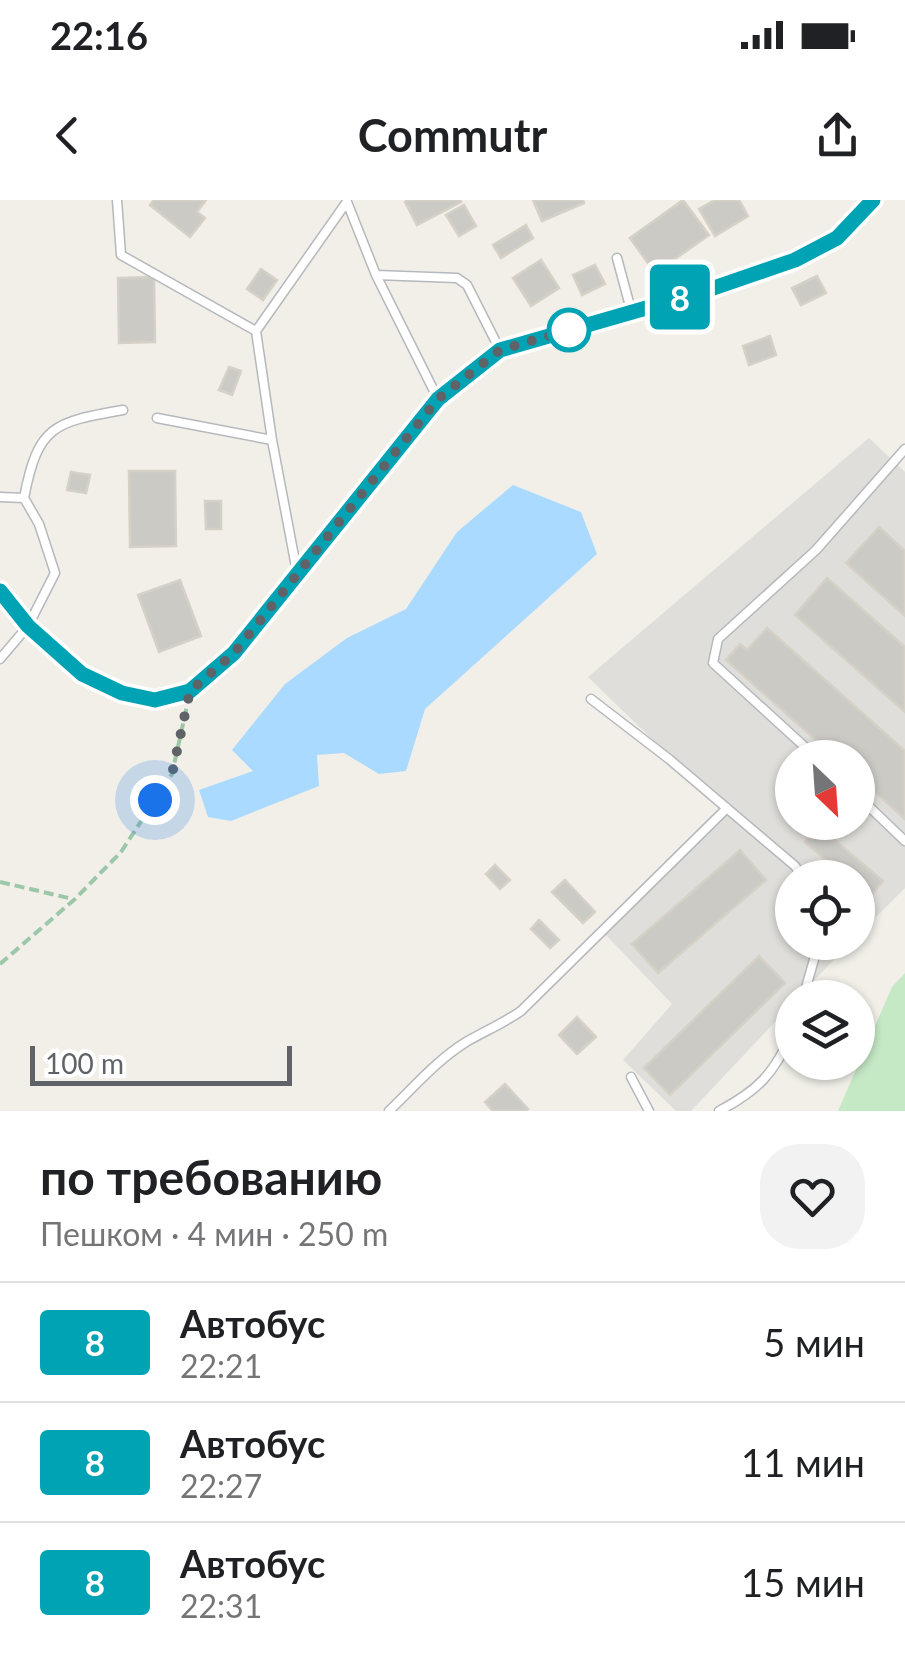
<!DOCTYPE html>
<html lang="ru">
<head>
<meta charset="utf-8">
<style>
  :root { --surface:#fff; --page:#f2f2f2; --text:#202124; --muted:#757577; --line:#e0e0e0 }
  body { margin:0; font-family:Lato,sans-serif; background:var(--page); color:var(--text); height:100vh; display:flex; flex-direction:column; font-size:38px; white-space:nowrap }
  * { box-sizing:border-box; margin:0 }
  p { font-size:32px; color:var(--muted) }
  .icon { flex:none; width:55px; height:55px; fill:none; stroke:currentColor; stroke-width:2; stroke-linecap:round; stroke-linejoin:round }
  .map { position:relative; height:911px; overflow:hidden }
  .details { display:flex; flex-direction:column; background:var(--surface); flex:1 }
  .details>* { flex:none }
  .badge { padding:0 20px; border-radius:8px; font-size:35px; line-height:65px }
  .needle { width:65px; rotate:155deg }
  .fabs { position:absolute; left:775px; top:540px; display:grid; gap:20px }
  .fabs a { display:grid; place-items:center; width:100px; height:100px; border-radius:50%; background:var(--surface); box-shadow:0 2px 8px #0004; font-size:50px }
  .scale { position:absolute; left:30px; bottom:25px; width:262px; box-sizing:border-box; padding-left:10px; border:5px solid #5f6368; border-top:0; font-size:28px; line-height:35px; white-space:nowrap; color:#5f6368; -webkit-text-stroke:8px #fff; paint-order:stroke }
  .you { position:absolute; width:50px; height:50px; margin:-25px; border:8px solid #fff; border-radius:50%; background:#1a73e8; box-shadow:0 0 0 15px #1a73e833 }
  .map>.badge { position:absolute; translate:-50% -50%; box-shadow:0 0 0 5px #fff }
  .round { display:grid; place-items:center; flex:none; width:105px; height:105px; border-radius:40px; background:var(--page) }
  .head { display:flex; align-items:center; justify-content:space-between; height:170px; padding:0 40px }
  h1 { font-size:48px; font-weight:700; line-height:75px }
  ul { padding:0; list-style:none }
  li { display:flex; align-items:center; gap:30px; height:120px; padding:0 40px; border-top:2px solid var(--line) }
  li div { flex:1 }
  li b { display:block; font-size:38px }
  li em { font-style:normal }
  li .badge { min-width:110px; font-weight:700; text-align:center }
  .status { display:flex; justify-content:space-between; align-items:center; height:70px; padding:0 50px; background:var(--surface); direction:ltr }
  .status svg { height:28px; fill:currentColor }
  header { display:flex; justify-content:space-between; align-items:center; height:130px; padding:0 40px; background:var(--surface); font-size:45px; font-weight:700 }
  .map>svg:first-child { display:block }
  .industrial { fill:#e0deda; fill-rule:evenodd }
  .green { fill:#c5e8c5 }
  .water { fill:#aadaff }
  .building { fill:#cccac5; stroke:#d6d1c6; stroke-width:2.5 }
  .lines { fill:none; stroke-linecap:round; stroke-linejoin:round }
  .lane-casing { stroke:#b5b8bc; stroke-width:11 }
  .street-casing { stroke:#b5b8bc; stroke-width:19 }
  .path { stroke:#9cc7a9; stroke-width:4; stroke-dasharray:10 5; stroke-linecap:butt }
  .lane { stroke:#fff; stroke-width:8 }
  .street { stroke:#fff; stroke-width:15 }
  .line-casing { stroke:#fff; stroke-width:22 }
  .line { stroke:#00a3b4; stroke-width:15 }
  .walk { stroke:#5f6368; stroke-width:10; stroke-dasharray:0 18 }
  .stop-dot { fill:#fff; stroke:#00a3b4; stroke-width:5 }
</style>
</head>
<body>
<div class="status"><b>22:16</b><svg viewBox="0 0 49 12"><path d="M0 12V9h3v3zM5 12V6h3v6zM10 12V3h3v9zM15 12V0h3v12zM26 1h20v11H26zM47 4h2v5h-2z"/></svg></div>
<header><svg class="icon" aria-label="back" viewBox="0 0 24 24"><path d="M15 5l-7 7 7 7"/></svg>Commutr<svg class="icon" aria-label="share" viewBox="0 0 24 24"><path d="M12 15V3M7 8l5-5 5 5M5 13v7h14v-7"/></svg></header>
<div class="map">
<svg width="905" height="911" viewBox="0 0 905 911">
  <rect width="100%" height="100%" fill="#f1efe8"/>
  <path class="industrial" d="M869 238 905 272V688L858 735V678H792V742L850 743 798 797 792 798V804L691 911H676L623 860 672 804 606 735 728 613 588 477ZM792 558H858V622H792Z"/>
  <path class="green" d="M905 773V911H838L892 787Z"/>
  <path class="water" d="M513 285 581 312 597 354 425 509 406 571 379 574 344 553 317 555 319 586 231 621 208 617 199 590 253 571 232 550 285 484 347 438 406 409 457 332Z"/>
  <path class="building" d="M154 0H206L197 12 205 18 190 37 150 5Z
    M408 0H460L461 2 417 25 405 2Z
    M533 0H583L584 3 542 21Z
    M683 0 709 35 655 73 630 38Z
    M715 0H739L748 16 715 36 699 9Z
    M464 5 476 26 459 36 446 15Z
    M526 25 533 38 501 58 493 45Z
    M541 60 559 88 531 106 513 78Z
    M595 65 605 84 582 95 573 75Z
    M261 69 277 80 263 100 247 89Z
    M817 76 826 93 801 105 792 88Z
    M154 77 155 142 119 143 118 78Z
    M770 136 776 155 749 165 743 146Z
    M229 167 241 171 232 195 219 190Z
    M129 271H175L176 346 130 347Z
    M71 272 90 275 86 293 67 290Z
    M205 301H221V329H206Z
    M879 327 905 351V416L846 363Z
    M827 378 905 447V512L795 415Z
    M180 380 201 436 159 452 138 395Z
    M767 428 905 551V619L858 577V558H836L726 460 740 444 747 450Z
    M818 626 883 681 870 697 858 687V678H847L805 642Z
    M740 650 766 680 658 773 632 744Z
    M495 665 510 680 500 689 486 674Z
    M565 680 595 712 583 723 552 692Z
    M539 720 559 740 550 748 531 729Z
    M759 756 785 783 670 895 644 868Z
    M577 817 596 837 577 854 559 835Z
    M505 884 528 909 526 911H493L485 902Z"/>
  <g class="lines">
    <g class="lane-casing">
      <path id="lane" d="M117 0 121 55 256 131
        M347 2 376 75 457 78 467 85 500 150
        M617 58 631 110
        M376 75 438 199
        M157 218 272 240
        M0 297 24 298 39 324 55 373 28 426 0 459
        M24 298C38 225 54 222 123 210
        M297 372 272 240 256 131 346 3
        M591 499 669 559 795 666 803 678
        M817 558 713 463 718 439 816 350 905 249
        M858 596 905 641
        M803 798 819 742
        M631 877 649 911
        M389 911C413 888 437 860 466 842 485 831 504 823 521 811L727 608
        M719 911C759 890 773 874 792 834"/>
    </g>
    <g class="street-casing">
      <path id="street" d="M0 391 28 426 82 474 122 493 155 500 190 491 234 453 438 199 500 150 702 92 795 60 837 38 873 0"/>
    </g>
    <path class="path" d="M0 682 73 699
      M0 764 75 699 121 652 172 574 187 506"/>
    <use href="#lane" class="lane"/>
    <use href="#street" class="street"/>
  </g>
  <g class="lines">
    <g class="line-casing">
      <path id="line" d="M0 391 28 426 82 474 122 493 155 500 190 491 234 453 438 199 500 150 702 92 795 60 837 38 873 0"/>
    </g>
    <use href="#line" class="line"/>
    <path class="walk" d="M155 600 172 574 190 491 234 453 438 199 500 150 572 129 569 130"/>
  </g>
  <circle class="stop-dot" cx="569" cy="130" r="20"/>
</svg>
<div class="fabs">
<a><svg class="needle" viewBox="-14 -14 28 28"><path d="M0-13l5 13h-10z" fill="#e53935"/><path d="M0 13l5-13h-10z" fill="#757577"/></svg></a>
<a><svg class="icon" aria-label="locate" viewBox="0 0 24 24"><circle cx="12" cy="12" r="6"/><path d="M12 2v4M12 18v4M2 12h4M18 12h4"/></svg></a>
<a><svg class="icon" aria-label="layers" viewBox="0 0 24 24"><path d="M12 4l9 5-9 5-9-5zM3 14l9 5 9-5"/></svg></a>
</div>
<div class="scale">100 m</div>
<div class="you" style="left:155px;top:600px"></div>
<b class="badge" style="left:680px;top:97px;background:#00a3b4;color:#fff">8</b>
</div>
<section class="details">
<div class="head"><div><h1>по требованию</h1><p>Пешком · 4 мин · 250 m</p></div><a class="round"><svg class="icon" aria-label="heart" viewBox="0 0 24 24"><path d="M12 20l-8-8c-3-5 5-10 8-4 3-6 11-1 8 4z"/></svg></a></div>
<ul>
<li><span class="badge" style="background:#00a3b4;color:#fff">8</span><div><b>Автобус</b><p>22:21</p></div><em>5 мин</em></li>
<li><span class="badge" style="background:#00a3b4;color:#fff">8</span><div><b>Автобус</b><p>22:27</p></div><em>11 мин</em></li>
<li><span class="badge" style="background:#00a3b4;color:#fff">8</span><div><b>Автобус</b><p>22:31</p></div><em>15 мин</em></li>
</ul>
</section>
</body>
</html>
